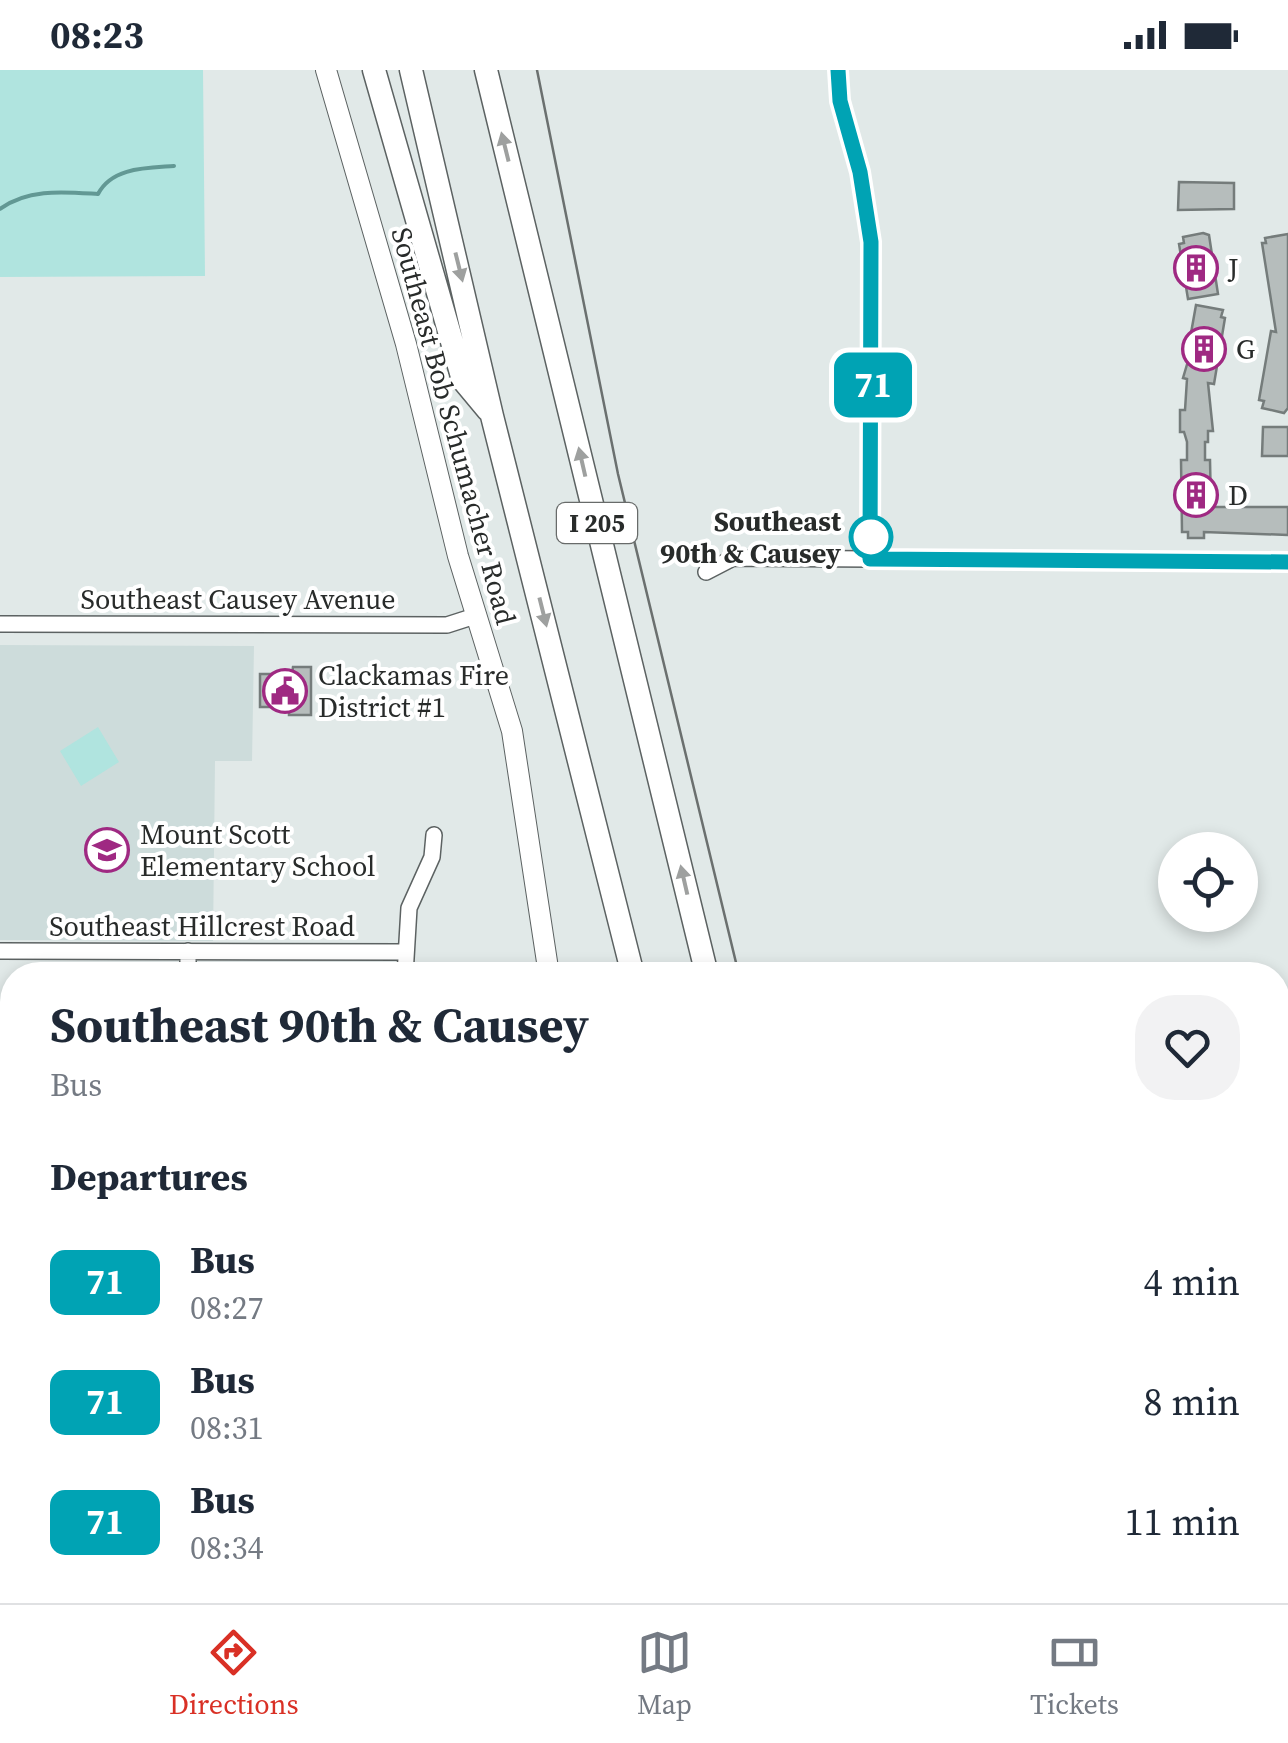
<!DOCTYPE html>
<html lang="en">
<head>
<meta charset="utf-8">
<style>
  :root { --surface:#fff; --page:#f2f2f3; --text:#1f2937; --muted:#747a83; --line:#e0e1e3; --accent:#d93025 }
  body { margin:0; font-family:"Source Serif 4",serif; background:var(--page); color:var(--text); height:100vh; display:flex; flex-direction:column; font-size:38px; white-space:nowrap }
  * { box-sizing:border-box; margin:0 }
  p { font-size:32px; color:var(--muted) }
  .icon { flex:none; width:55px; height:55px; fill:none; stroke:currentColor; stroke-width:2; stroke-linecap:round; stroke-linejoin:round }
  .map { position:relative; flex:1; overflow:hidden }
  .sheet { position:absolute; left:0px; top:892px; width:1290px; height:642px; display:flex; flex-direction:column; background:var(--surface); border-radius:40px 40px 0 0; box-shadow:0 5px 15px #0003 }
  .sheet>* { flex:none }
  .badge { padding:0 20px; border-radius:15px; font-size:35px; line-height:65px }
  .controls { position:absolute; left:1158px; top:762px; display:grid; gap:20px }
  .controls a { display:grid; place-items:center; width:100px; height:100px; border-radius:50%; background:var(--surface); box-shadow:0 5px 15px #0003; font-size:50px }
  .map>.badge { position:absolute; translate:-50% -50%; box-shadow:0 0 0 5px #fff }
  h2 { padding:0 50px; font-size:38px; line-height:90px }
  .round { display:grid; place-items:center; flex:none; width:105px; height:105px; border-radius:40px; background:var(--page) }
  .head { display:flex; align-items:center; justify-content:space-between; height:170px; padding:0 50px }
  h1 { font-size:48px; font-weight:700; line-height:75px }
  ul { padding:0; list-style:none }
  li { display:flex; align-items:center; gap:30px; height:120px; padding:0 50px }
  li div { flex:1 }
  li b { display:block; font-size:38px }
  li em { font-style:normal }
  li .badge { min-width:110px; font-weight:700; text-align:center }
  .status { display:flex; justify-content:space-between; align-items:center; height:70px; padding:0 50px; background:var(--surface); direction:ltr }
  .status svg { height:28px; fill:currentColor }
  .tab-bar { display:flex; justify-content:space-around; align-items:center; height:140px; border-top:2px solid var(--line); background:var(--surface); font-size:28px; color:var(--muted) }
  .tab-bar a { display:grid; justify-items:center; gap:5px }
  .tab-bar .active { color:var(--accent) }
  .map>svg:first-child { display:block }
  .built { fill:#cddcdb }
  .green { fill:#b0e4df }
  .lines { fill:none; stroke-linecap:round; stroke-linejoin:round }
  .stream { stroke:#629894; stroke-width:4 }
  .building { fill:#b6bdbc; stroke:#757c7b; stroke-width:2.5 }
  .minor-casing { stroke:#5c6262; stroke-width:18 }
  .major-casing { stroke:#5c6262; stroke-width:22 }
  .highway-casing { stroke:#5c6262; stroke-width:25 }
  .minor { stroke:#fff; stroke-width:15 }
  .major { stroke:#fff; stroke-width:20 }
  .highway { stroke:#fff; stroke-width:22 }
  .tram { stroke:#6b706f; stroke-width:2.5 }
  .oneway { fill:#9ea09f }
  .line-casing { stroke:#fff; stroke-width:22 }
  .line { stroke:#00a3b4; stroke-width:15 }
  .stop-dot { fill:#fff; stroke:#00a3b4; stroke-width:5 }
  .labels { text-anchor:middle; stroke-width:8; stroke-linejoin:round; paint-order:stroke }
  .shield { fill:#fff; stroke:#686b6a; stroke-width:2.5 }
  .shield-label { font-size:25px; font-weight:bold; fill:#282b2a }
  .poi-label { font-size:28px; fill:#282b2a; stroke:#fff; text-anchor:start }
  .street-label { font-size:28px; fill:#282b2a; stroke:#fff }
  .stop-label { font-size:28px; font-weight:bold; fill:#282b2a; stroke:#fff; text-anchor:end }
</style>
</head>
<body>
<div class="status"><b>08:23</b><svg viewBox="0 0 49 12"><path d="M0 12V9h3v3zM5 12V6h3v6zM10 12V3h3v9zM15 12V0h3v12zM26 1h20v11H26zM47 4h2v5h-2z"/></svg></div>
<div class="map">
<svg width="1288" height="1533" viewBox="0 0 1288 1533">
  <rect width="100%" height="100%" fill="#e1e9e8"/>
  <path class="built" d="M0 575 254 576 252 691H215L213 871 0 870Z"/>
  <path class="green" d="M0 0H203L205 206 0 207Z
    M98 657 119 692 81 716 60 681Z"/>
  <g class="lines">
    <path class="stream" d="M0 139C28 118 65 122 98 124 112 97 147 98 174 96"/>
  </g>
  <path class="building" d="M1179 112 1234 113V139L1178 140Z
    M1203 163 1209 165 1218 224 1188 229 1179 174 1184 173 1183 167Z
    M1288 164V338L1284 343 1262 338 1264 331 1259 330 1271 261 1276 262 1262 173H1266L1265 168Z
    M1196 235 1223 240 1221 247 1225 248 1214 314 1208 313 1213 361H1208V372H1205V390H1210L1211 437H1288V465L1204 462V468H1188V462H1182L1181 390H1187V372L1184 362H1180V340H1185L1187 309 1183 308 1196 264 1191 263Z
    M1263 357H1288V386H1262Z
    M293 597H311V645H289V637H260V604H292Z"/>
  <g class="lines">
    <g class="minor-casing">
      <path id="minor" d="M838 0 841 31 860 102 871 172 870 489
        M706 502 733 488 1288 492
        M0 554 447 555 475 546
        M0 881 404 882
        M188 881V905
        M405 905 409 838 432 787 434 765
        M1278 978H1288
        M1278 1185H1288
        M0 1246 12 1233
        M0 1260 12 1270
        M1278 1389H1288
        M0 1487 12 1448
        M336 1522 345 1533
        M161 1533 163 1522
        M404 1533V1522
        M1018 1533 1020 1522"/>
    </g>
    <g class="major-casing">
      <path id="major" d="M326 0 406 274 458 486 512 661 549 905
        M683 1522 685 1533"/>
    </g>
    <g class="highway-casing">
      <path id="highway" d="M374 0 463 310 488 340
        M411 0 492 346 633 905
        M486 0 707 905
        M783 1522 786 1533
        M859 1522 861 1533"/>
    </g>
    <use href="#minor" class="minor"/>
    <use href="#major" class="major"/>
    <use href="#highway" class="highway"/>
    <path class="tram" d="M537 0 618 404 739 905
      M891 1522 894 1533"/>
  </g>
  <defs><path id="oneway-solid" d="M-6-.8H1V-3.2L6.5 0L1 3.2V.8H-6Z" transform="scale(2.5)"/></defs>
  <g class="oneway">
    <use href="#oneway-solid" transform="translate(505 77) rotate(-104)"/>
    <use href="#oneway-solid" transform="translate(459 197) rotate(76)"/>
    <use href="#oneway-solid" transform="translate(582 392) rotate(-103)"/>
    <use href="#oneway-solid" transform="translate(543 542) rotate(76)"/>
    <use href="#oneway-solid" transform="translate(684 810) rotate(-103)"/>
  </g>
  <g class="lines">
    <g class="line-casing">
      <path id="line" d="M838 0 840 31 860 102 871 172 870 489 1288 492"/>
    </g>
    <use href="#line" class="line"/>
  </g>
  <defs>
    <g id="building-ring" transform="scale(2.25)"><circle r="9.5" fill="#fff" stroke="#9f2982" stroke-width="1.5"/><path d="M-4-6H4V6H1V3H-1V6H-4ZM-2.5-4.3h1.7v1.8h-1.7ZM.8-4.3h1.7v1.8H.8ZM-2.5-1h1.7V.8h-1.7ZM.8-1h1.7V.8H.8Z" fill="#9f2982"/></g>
    <g id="civic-ring" transform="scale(2.25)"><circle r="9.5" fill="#fff" stroke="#9f2982" stroke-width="1.5"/><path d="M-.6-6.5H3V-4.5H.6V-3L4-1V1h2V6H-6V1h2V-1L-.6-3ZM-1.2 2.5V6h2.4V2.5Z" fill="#9f2982"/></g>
    <g id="school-ring" transform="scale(2.25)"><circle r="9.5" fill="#fff" stroke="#9f2982" stroke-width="1.5"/><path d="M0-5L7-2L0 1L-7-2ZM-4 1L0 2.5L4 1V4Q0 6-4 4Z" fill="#9f2982"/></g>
  </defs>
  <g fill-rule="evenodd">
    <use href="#building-ring" x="1196" y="198"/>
    <use href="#building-ring" x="1204" y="279"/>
    <use href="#building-ring" x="1196" y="425"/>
    <use href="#civic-ring" x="285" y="621"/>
    <use href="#school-ring" x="107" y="780"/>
  </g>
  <circle class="stop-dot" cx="871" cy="467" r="20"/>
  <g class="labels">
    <rect class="shield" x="557" y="433" width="80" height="40" rx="8"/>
    <g class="shield-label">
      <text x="597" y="462">I 205</text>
    </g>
    <g class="poi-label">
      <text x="1228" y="208">J</text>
      <text x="1236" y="289">G</text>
      <text x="1228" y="435">D</text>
      <text x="318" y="615">Clackamas Fire<tspan x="318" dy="32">District #1</tspan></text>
      <text x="140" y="774">Mount Scott<tspan x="140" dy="32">Elementary School</tspan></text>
    </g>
    <g class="street-label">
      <text transform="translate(454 356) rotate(75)" y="10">Southeast Bob Schumacher Road</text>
      <text x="238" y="539">Southeast Causey Avenue</text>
      <text x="202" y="866">Southeast Hillcrest Road</text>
    </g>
    <g class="stop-label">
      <text x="841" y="461">Southeast<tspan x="841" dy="32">90th &amp; Causey</tspan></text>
    </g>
  </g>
</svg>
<div class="controls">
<a><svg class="icon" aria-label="locate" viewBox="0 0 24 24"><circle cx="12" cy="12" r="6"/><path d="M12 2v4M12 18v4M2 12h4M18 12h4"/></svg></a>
</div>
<b class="badge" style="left:873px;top:315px;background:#00a3b4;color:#fff">71</b>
<section class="sheet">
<div class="head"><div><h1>Southeast 90th &amp; Causey</h1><p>Bus</p></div><a class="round"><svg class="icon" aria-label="heart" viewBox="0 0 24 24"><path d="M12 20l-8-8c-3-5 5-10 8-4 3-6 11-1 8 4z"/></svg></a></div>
<h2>Departures</h2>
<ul>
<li><span class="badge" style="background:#00a3b4;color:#fff">71</span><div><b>Bus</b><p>08:27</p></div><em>4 min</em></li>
<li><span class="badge" style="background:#00a3b4;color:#fff">71</span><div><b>Bus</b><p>08:31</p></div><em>8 min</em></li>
<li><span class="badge" style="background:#00a3b4;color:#fff">71</span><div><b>Bus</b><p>08:34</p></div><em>11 min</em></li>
</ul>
</section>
</div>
<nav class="tab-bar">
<a class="active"><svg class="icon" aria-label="directions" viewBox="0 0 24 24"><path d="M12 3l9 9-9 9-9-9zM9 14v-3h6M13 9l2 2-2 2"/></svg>Directions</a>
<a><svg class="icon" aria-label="map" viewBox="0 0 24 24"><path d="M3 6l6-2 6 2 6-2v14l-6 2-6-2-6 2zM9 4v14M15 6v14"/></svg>Map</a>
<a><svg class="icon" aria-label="tickets" viewBox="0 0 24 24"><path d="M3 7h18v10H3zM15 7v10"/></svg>Tickets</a>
</nav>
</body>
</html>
